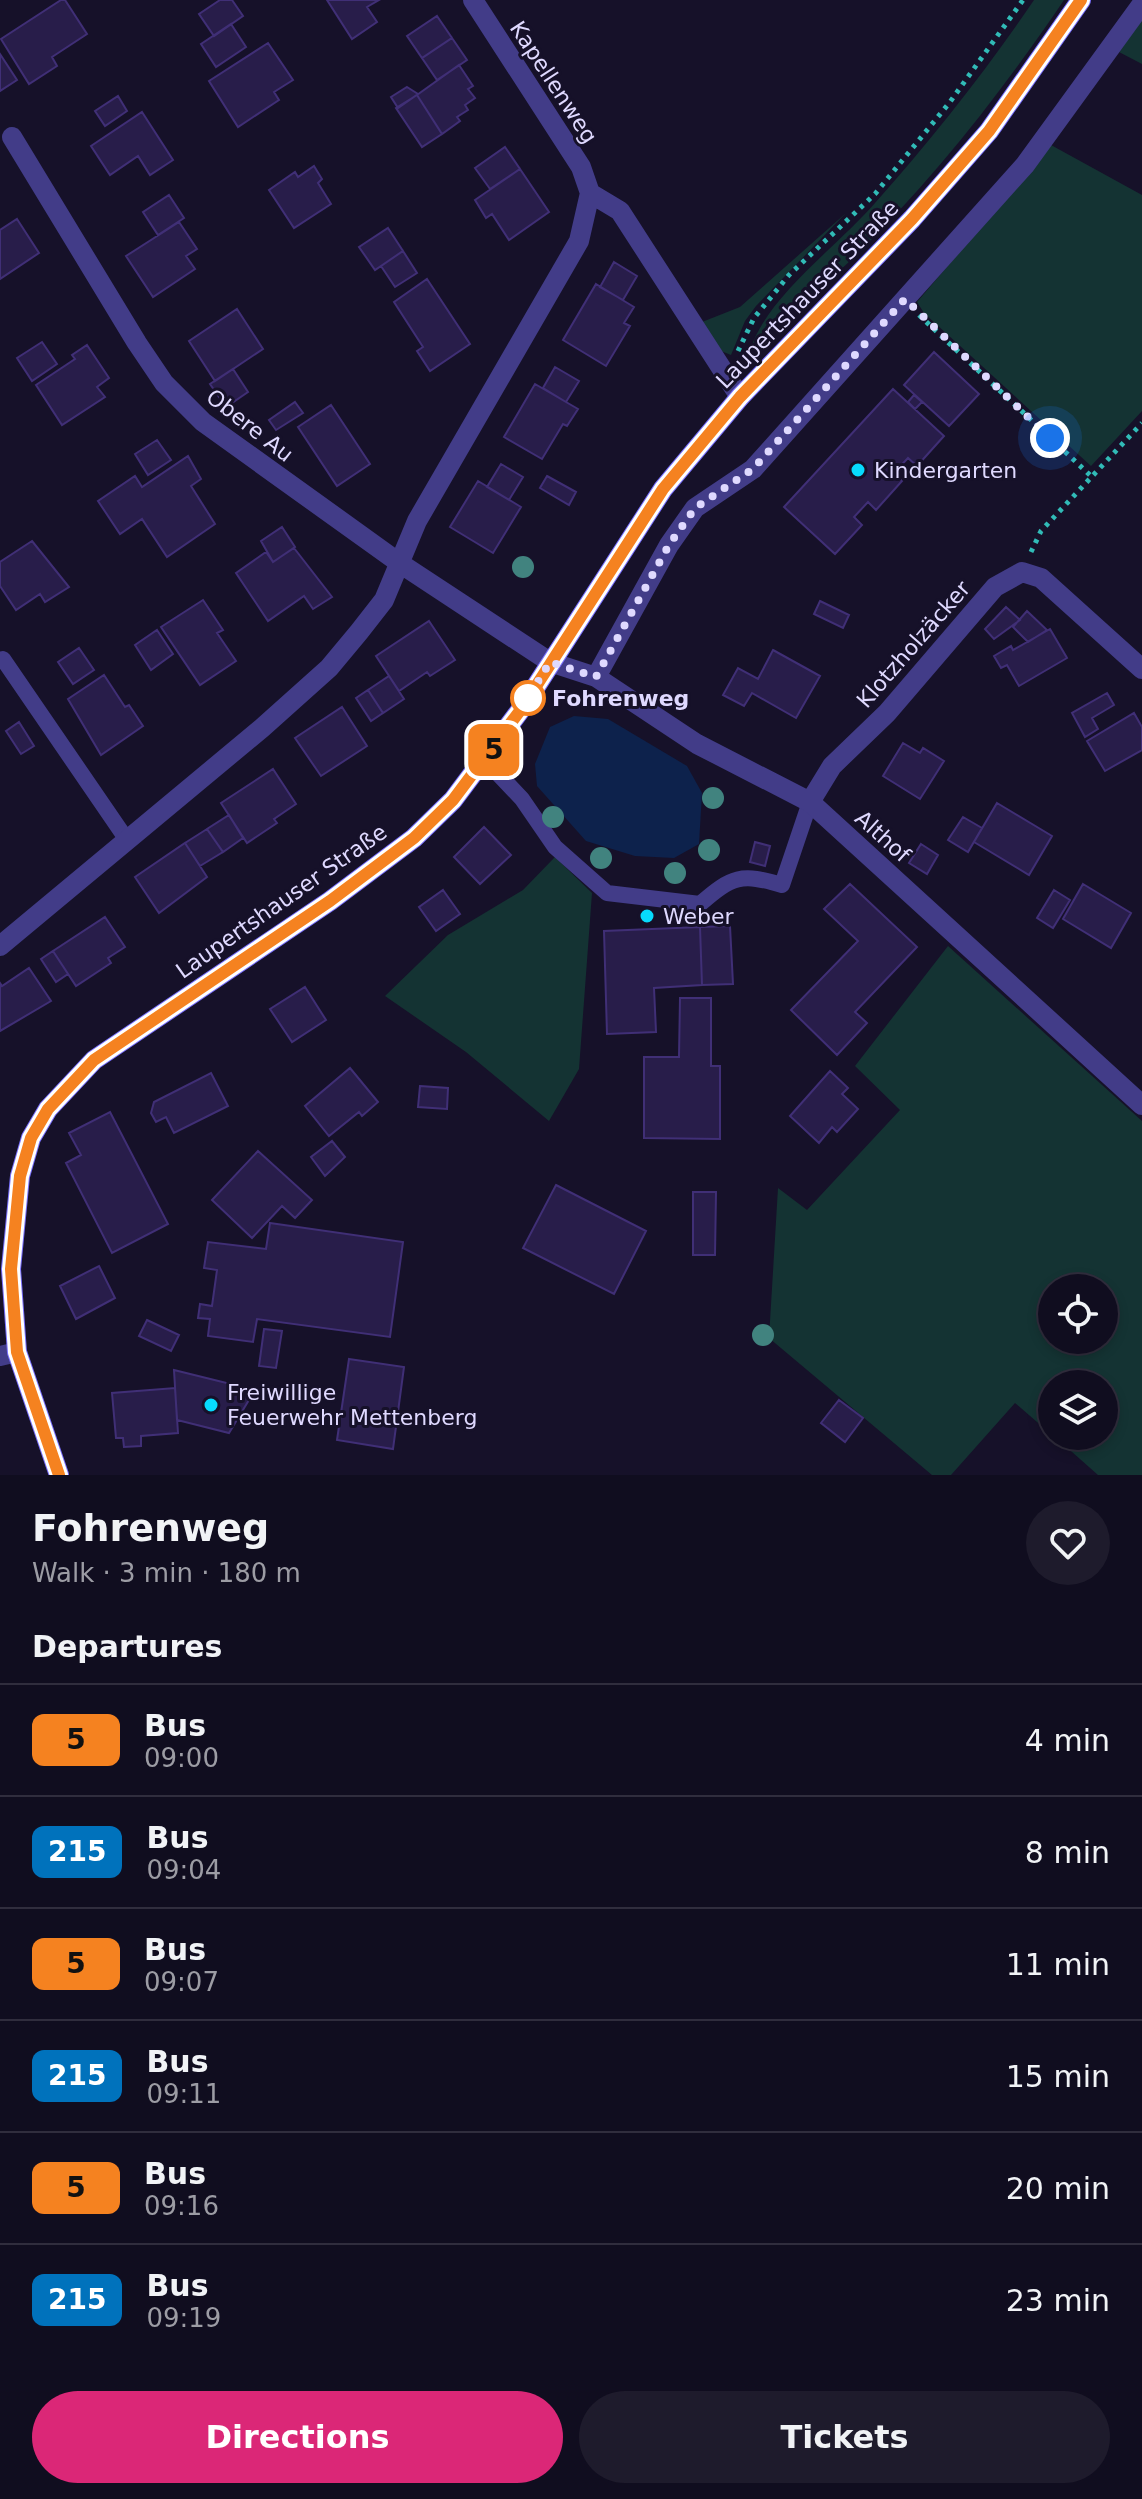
<!DOCTYPE html>
<html lang="en">
<head>
<meta charset="utf-8">
<style>
  :root { --surface:#100d1f; --page:#1e1b2c; --text:#f1f3f6; --muted:#9c9ca4; --line:#302d3d; --accent:#db2777 }
  body { margin:0; font-family:"DejaVu Sans",sans-serif; background:var(--page); color:var(--text); height:100vh; display:flex; flex-direction:column; font-size:30px; white-space:nowrap }
  * { box-sizing:border-box; margin:0 }
  p { font-size:26px; color:var(--muted) }
  .icon { flex:none; width:44px; height:44px; fill:none; stroke:currentColor; stroke-width:2; stroke-linecap:round; stroke-linejoin:round }
  .map { position:relative; height:1475px; overflow:hidden }
  .panel { display:flex; flex-direction:column; background:var(--surface); flex:1 }
  .panel>* { flex:none }
  .badge { padding:0 16px; border-radius:12px; font-size:28px; line-height:52px }
  .tools { position:absolute; left:1038px; top:1274px; display:grid; gap:16px }
  .tools a { display:grid; place-items:center; width:80px; height:80px; border-radius:50%; background:var(--surface); box-shadow:0 4px 12px #0003,0 0 0 2px var(--line); font-size:40px }
  .you { position:absolute; width:40px; height:40px; margin:-20px; border:6px solid #fff; border-radius:50%; background:#1a73e8; box-shadow:0 0 0 12px #1a73e833 }
  .map>.badge { position:absolute; translate:-50% -50%; box-shadow:0 0 0 4px #fff }
  h2 { padding:0 32px; font-size:30px; line-height:72px }
  .round { display:grid; place-items:center; flex:none; width:84px; height:84px; border-radius:42px; background:var(--page) }
  .overview { display:flex; align-items:center; justify-content:space-between; height:136px; padding:0 32px }
  h1 { font-size:38px; font-weight:600; line-height:60px }
  .cta { display:flex; gap:16px; margin-top:auto; padding:16px 32px }
  .cta a { flex:1; height:92px; border-radius:48px; background:var(--accent); color:#fff; font-size:32px; font-weight:600; line-height:92px; text-align:center }
  .cta a+a { background:var(--page); color:var(--text) }
  ul { padding:0; list-style:none }
  li { display:flex; align-items:center; gap:24px; height:112px; padding:0 32px; border-top:2px solid var(--line) }
  li div { flex:1 }
  li b { display:block; font-size:30px }
  li em { font-style:normal }
  li .badge { min-width:88px; font-weight:700; text-align:center }
  .map>svg:first-child { display:block }
  .green { fill:#143333; fill-rule:evenodd }
  .water { fill:#0d224c }
  .building { fill:#281d4a; stroke:#402f76; stroke-width:2 }
  .lines { fill:none; stroke-linecap:round; stroke-linejoin:round }
  .path { stroke:#31bbb7; stroke-width:5; stroke-dasharray:4 6; stroke-linecap:butt }
  .lane { stroke:#423c88; stroke-width:16 }
  .street { stroke:#423c88; stroke-width:20 }
  .secondary { stroke:#7a71fe; stroke-width:20 }
  .tree { fill:#41837f }
  .line-casing { stroke:#fff; stroke-width:18 }
  .line { stroke:#f58220; stroke-width:12 }
  .walk { stroke:#dfd9ff; stroke-width:8; stroke-dasharray:0 14.4 }
  .poi-dot { fill:#07dbfd; stroke:#161129; stroke-width:3 }
  .stop-dot { fill:#fff; stroke:#f58220; stroke-width:4 }
  .labels { text-anchor:middle; stroke-width:6; stroke-linejoin:round; paint-order:stroke }
  .street-label { font-size:22px; fill:#dfd9ff; stroke:#161129 }
  .poi-label { font-size:22px; fill:#dfd9ff; stroke:#161129; text-anchor:start }
  .stop-label { font-size:22px; font-weight:bold; fill:#dfd9ff; stroke:#161129; text-anchor:start }
</style>
</head>
<body>
<div class="map">
<svg width="1142" height="1475" viewBox="0 0 1142 1475">
  <rect width="100%" height="100%" fill="#161129"/>
  <path class="green" d="M1034 0H1064C1002 92 931 183 850 261 818 292 777 315 750 351 765 298 838 246 875 203 932 139 986 71 1034 0Z
    M1142 20V64L1119 52Z
    M1051 145 1142 195V411L1091 466 924 313 917 302Z
    M846 213 756 306 745 321 731 355 721 351 702 322 740 307Z
    M555 857 592 893 579 1069 549 1121 466 1052 385 996 448 935 523 890Z
    M948 946 1142 1121V1475H1098L1054 1436H1104V1384H1052V1435L1015 1403 951 1475H932L769 1338 778 1188 807 1210 900 1110 855 1066ZM1052 1288H1104V1340H1052Z"/>
  <path class="water" d="M574 716 608 719 687 766 702 793 699 844 674 858 635 856 586 841 537 786 535 764 550 727Z"/>
  <path class="building" d="M61 0H65L87 34 52 57 57 66 29 84 1 39Z
    M220 0H232L243 16 214 36 199 14Z
    M327 0H379L367 7 377 22 352 39Z
    M437 16 452 38 422 58 407 36Z
    M231 24 246 47 216 67 201 44Z
    M452 38 467 60 437 80 422 58Z
    M268 43 293 80 274 92 279 100 238 127 209 81Z
    M0 54 17 80 0 91Z
    M459 65 473 86 468 89 475 98 465 105 468 110 457 117 460 121 442 134 417 95Z
    M407 87 418 94 398 108 391 97Z
    M417 95 442 134 422 147 396 108Z
    M118 96 127 111 105 126 95 111Z
    M142 112 173 160 150 175 138 156 110 175 91 146Z
    M505 147 520 169 490 189 475 168Z
    M314 166 322 179 318 183 331 204 294 228 269 190 295 172 298 177Z
    M520 169 549 212 509 240 492 214 486 218 475 200Z
    M169 195 184 218 158 235 143 212Z
    M17 219 39 253 0 279V230Z
    M179 222 197 249 186 256 195 269 153 297 126 256Z
    M388 228 403 251 375 270 359 247Z
    M403 251 417 273 395 287 381 266Z
    M614 262 637 276 623 300 600 287Z
    M427 279 470 344 430 371 417 351 423 347 394 302Z
    M596 284 634 307 624 323 630 326 606 366 563 340Z
    M237 309 263 349 215 381 189 341Z
    M42 342 57 364 32 381 17 358Z
    M87 345 109 378 97 387 105 397 62 425 36 385 75 359 72 355Z
    M934 352 979 394 949 426 904 385Z
    M555 367 579 381 566 402 543 388Z
    M233 369 248 392 226 407 210 384Z
    M535 384 578 409 567 426 563 424 542 459 504 437Z
    M893 389 944 436 917 466 908 458 894 473 902 481 876 510 868 502 854 517 862 525 835 554 784 507Z
    M914 395 922 402 915 409 908 402Z
    M295 402 303 413 276 430 269 420Z
    M331 405 370 464 337 486 298 427Z
    M157 440 171 460 148 475 135 454Z
    M188 456 201 479 191 486 215 524 167 557 142 519 120 534 98 501 135 476 142 487Z
    M501 464 523 477 509 500 487 487Z
    M547 476 576 492 569 505 540 488Z
    M478 481 521 507 493 553 450 527Z
    M282 527 295 547 273 562 261 541Z
    M32 541 69 587 45 602 40 594 16 610 0 586V562Z
    M294 548 332 597 313 609 304 596 268 621 236 573 266 552 273 562Z
    M203 600 223 630 217 633 236 661 200 685 161 627Z
    M820 601 849 615 843 628 814 614Z
    M1006 607 1020 620 994 639 985 629Z
    M1027 611 1047 630 1028 642 1013 627Z
    M429 621 455 660 430 676 427 672 399 691 376 656Z
    M1050 629 1067 658 1019 686 1007 665 1001 668 994 656 1011 646 1013 650Z
    M157 630 173 654 151 670 135 645Z
    M79 648 94 670 73 684 58 662Z
    M773 650 820 676 796 718 752 693 744 706 723 695 738 668 758 679Z
    M104 675 125 707 129 705 143 726 101 755 68 699Z
    M389 676 404 699 383 713 368 690Z
    M368 690 383 713 371 721 356 698Z
    M1107 693 1114 705 1092 718 1098 729 1085 737 1072 713Z
    M342 707 367 746 321 776 295 738Z
    M1134 713 1142 727V750L1105 771 1087 741Z
    M19 722 34 746 21 754 6 731Z
    M903 743 920 753 923 748 944 761 920 799 883 776Z
    M273 769 296 804 274 819 277 823 247 843 221 803Z
    M997 803 1052 836 1029 875 974 842Z
    M229 815 243 838 223 852 207 829Z
    M963 817 982 828 968 852 948 840Z
    M484 827 511 855 480 884 454 857Z
    M207 829 223 852 200 866 185 843Z
    M755 842 770 846 765 866 750 862Z
    M185 843 207 877 159 913 135 877Z
    M921 844 938 855 927 874 909 863Z
    M850 884 917 947 855 1012 867 1023 837 1055 791 1010 858 941 824 909Z
    M1083 884 1131 913 1111 948 1063 919Z
    M443 890 460 914 436 931 419 907Z
    M1054 890 1070 900 1053 928 1037 918Z
    M105 917 125 947 108 958 111 963 76 986 53 951Z
    M730 926 733 984 702 985 700 927Z
    M700 927 702 985 654 988 656 1032 607 1034 604 931Z
    M53 951 68 974 56 982 41 959Z
    M29 968 51 1001 0 1031V983L2 986Z
    M305 987 326 1020 292 1042 270 1009Z
    M680 998H711V1066H720V1139L644 1138V1057H679Z
    M350 1068 378 1102 362 1116 359 1112 329 1136 305 1106Z
    M830 1071 848 1088 842 1094 858 1109 837 1132 832 1127 819 1143 790 1116Z
    M211 1073 228 1106 174 1133 166 1117 156 1122 151 1113 154 1102Z
    M420 1086 448 1088 447 1109 418 1107Z
    M110 1112 168 1224 112 1253 66 1163 81 1155 69 1133Z
    M332 1141 345 1157 325 1176 311 1157Z
    M258 1151 312 1200 295 1218 282 1206 252 1238 212 1200Z
    M556 1185 646 1231 614 1294 523 1248Z
    M693 1192H716L715 1255H693Z
    M270 1223 403 1242 390 1337 257 1319 253 1342 208 1336 210 1319 198 1318 200 1304 212 1306 217 1270 204 1268 208 1242 266 1249Z
    M99 1266 115 1298 76 1319 60 1286Z
    M147 1320 179 1335 171 1351 139 1336Z
    M264 1329 282 1331 276 1368 259 1366Z
    M349 1359 404 1367 393 1449 337 1440Z
    M174 1370 255 1390 229 1433 177 1420Z
    M175 1388 178 1433 141 1436V1446L124 1447 123 1438H116L112 1393Z
    M839 1400 863 1418 845 1442 821 1423Z"/>
  <g class="lines">
    <path class="path" d="M919 315 1092 477
      M738 351 754 318 789 275 875 194 950 102 1023 0
      M1031 552 1041 531 1142 423"/>
    <path class="lane" d="M3 659 127 840
      M486 761 522 799 555 847 607 893 700 904C732 876 741 873 782 885L810 802"/>
    <path class="street" d="M12 137 137 343 164 383 203 422 398 562 550 662 596 677 697 744 810 802 1142 1105
      M590 193 620 211 740 397
      M596 677 669 545 695 508 753 469 1025 165 1142 4
      M810 802 832 766 887 713 995 587 1022 572 1041 578 1142 669
      M0 946 262 728 329 668 359 632 384 600 417 521 579 241 590 193 581 167 473 0
      M0 1356 17 1352"/>
    <path class="secondary" d="M59 1475 17 1352 11 1269 20 1176 31 1138 48 1109 94 1060 330 901 414 838 453 800 522 708 663 489 740 397 912 219 989 131 1081 0"/>
  </g>
  <g class="tree">
    <circle cx="523" cy="567" r="11"/>
    <circle cx="713" cy="798" r="11"/>
    <circle cx="553" cy="817" r="11"/>
    <circle cx="709" cy="850" r="11"/>
    <circle cx="601" cy="858" r="11"/>
    <circle cx="675" cy="873" r="11"/>
    <circle cx="763" cy="1335" r="11"/>
  </g>
  <g class="lines">
    <g class="line-casing">
      <path id="line" d="M59 1475 17 1352 11 1269 20 1176 31 1138 48 1109 94 1060 330 901 414 838 453 800 522 708 663 489 740 397 912 219 989 131 1081 0"/>
    </g>
    <use href="#line" class="line"/>
    <path class="walk" d="M528 698 522 708 550 662 596 677 669 545 695 508 753 469 905 299 1050 438"/>
  </g>
  <g class="poi-dot">
    <circle cx="858" cy="470" r="8"/>
    <circle cx="647" cy="916" r="8"/>
    <circle cx="211" cy="1405" r="8"/>
  </g>
  <circle class="stop-dot" cx="528" cy="698" r="16"/>
  <g class="labels">
    <g class="street-label">
      <text transform="translate(554 82) rotate(57)" y="8">Kapellenweg</text>
      <text transform="translate(807 294) rotate(-46)" y="8">Laupertshauser Straße</text>
      <text transform="translate(250 425) rotate(38)" y="8">Obere Au</text>
      <text transform="translate(913 644) rotate(-49)" y="8">Klotzholzäcker</text>
      <text transform="translate(883 836) rotate(42)" y="8">Althof</text>
      <text transform="translate(281 901) rotate(-35)" y="8">Laupertshauser Straße</text>
    </g>
    <g class="poi-label">
      <text x="874" y="478">Kindergarten</text>
      <text x="663" y="924">Weber</text>
      <text x="227" y="1400">Freiwillige<tspan x="227" dy="25">Feuerwehr Mettenberg</tspan></text>
    </g>
    <g class="stop-label">
      <text x="552" y="706">Fohrenweg</text>
    </g>
  </g>
</svg>
<div class="tools">
<a><svg class="icon" aria-label="locate" viewBox="0 0 24 24"><circle cx="12" cy="12" r="6"/><path d="M12 2v4M12 18v4M2 12h4M18 12h4"/></svg></a>
<a><svg class="icon" aria-label="layers" viewBox="0 0 24 24"><path d="M12 4l9 5-9 5-9-5zM3 14l9 5 9-5"/></svg></a>
</div>
<div class="you" style="left:1050px;top:438px"></div>
<b class="badge" style="left:494px;top:750px;background:#f58220;color:#111">5</b>
</div>
<section class="panel">
<div class="overview"><div><h1>Fohrenweg</h1><p>Walk · 3 min · 180 m</p></div><a class="round"><svg class="icon" aria-label="heart" viewBox="0 0 24 24"><path d="M12 20l-8-8c-3-5 5-10 8-4 3-6 11-1 8 4z"/></svg></a></div>
<h2>Departures</h2>
<ul>
<li><span class="badge" style="background:#f58220;color:#111">5</span><div><b>Bus</b><p>09:00</p></div><em>4 min</em></li>
<li><span class="badge" style="background:#0072bc;color:#fff">215</span><div><b>Bus</b><p>09:04</p></div><em>8 min</em></li>
<li><span class="badge" style="background:#f58220;color:#111">5</span><div><b>Bus</b><p>09:07</p></div><em>11 min</em></li>
<li><span class="badge" style="background:#0072bc;color:#fff">215</span><div><b>Bus</b><p>09:11</p></div><em>15 min</em></li>
<li><span class="badge" style="background:#f58220;color:#111">5</span><div><b>Bus</b><p>09:16</p></div><em>20 min</em></li>
<li><span class="badge" style="background:#0072bc;color:#fff">215</span><div><b>Bus</b><p>09:19</p></div><em>23 min</em></li>
</ul>
<div class="cta"><a>Directions</a><a>Tickets</a></div>
</section>
</body>
</html>
